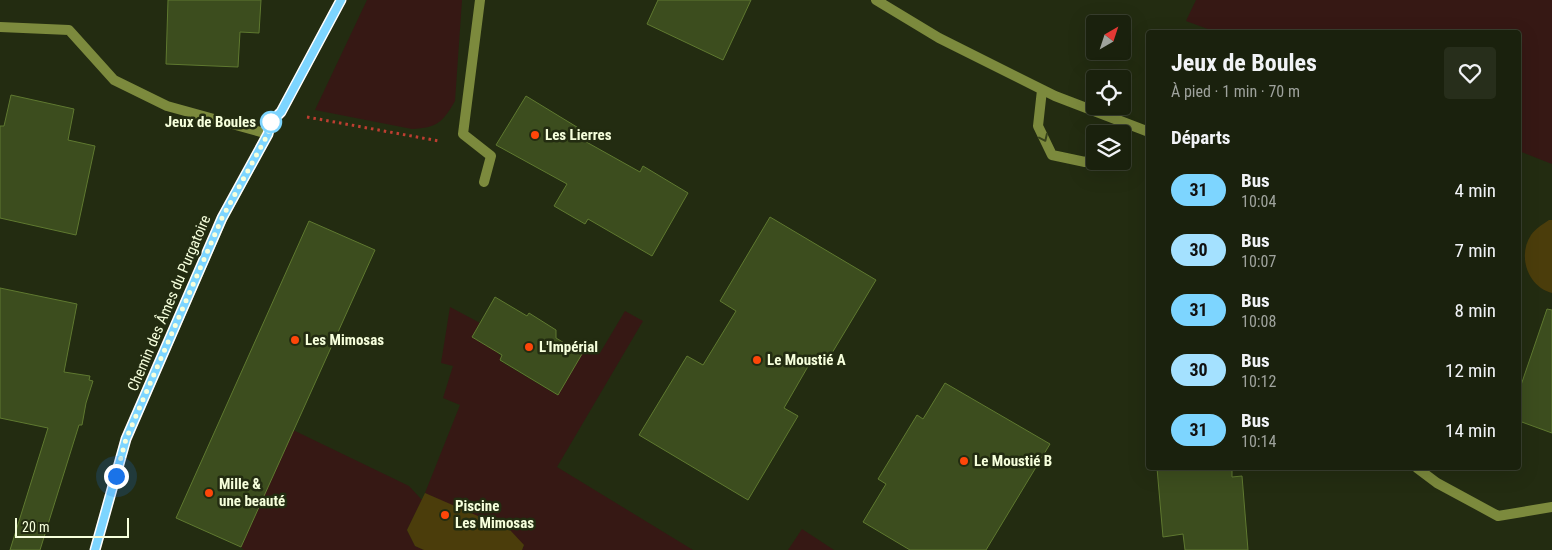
<!DOCTYPE html>
<html lang="fr">
<head>
<meta charset="utf-8">
<style>
  :root { --surface:#1a210d; --page:#272e1b; --text:#f1f3f6; --muted:#9fa39d; --line:#383e2e }
  body { margin:0; font-family:"Roboto Condensed",sans-serif; background:var(--page); color:var(--text); height:100vh; display:flex; flex-direction:column; font-size:19px; white-space:nowrap }
  * { box-sizing:border-box; margin:0 }
  p { font-size:16px; color:var(--muted) }
  .icon { flex:none; width:28px; height:28px; fill:none; stroke:currentColor; stroke-width:2; stroke-linecap:round; stroke-linejoin:round }
  .map { position:relative; flex:1; overflow:hidden }
  .details { position:absolute; left:1146px; top:30px; width:375px; height:440px; display:flex; flex-direction:column; background:var(--surface); border-radius:5px; box-shadow:0 5px 20px #0002,0 0 0 1px var(--line) }
  .details>* { flex:none }
  .badge { padding:0 10px; border-radius:16px; font-size:18px; line-height:32px }
  .needle { width:32px; rotate:39deg }
  .tools { position:absolute; left:1086px; top:15px; display:grid; gap:10px }
  .tools a { display:grid; place-items:center; width:45px; height:45px; border-radius:5px; background:var(--surface); box-shadow:0 5px 20px #0002,0 0 0 1px var(--line); font-size:25px }
  .scale { position:absolute; left:15px; bottom:12px; width:114px; box-sizing:border-box; padding-left:5px; border:2px solid #f6ffdc; border-top:0; font-size:14px; line-height:18px; white-space:nowrap; color:#f6ffdc; -webkit-text-stroke:4px #232c11; paint-order:stroke }
  .you { position:absolute; width:25px; height:25px; margin:-12px; border:4px solid #fff; border-radius:50%; background:#1a73e8; box-shadow:0 0 0 8px #1a73e833 }
  .map>.badge { position:absolute; translate:-50% -50%; box-shadow:0 0 0 2px #fff }
  h2 { padding:0 25px; font-size:19px; line-height:45px }
  .round { display:grid; place-items:center; flex:none; width:52px; height:52px; border-radius:5px; background:var(--page) }
  .head { display:flex; align-items:center; justify-content:space-between; height:85px; padding:0 25px }
  h1 { font-size:24px; font-weight:700; line-height:38px }
  ul { padding:0; list-style:none }
  li { display:flex; align-items:center; gap:15px; height:60px; padding:0 25px }
  li div { flex:1 }
  li b { display:block; font-size:19px }
  li em { font-style:normal }
  li .badge { min-width:55px; font-weight:700; text-align:center }
  .map>svg:first-child { display:block }
  .green { fill:#361814 }
  .water { fill:#4b3d0b }
  .building { fill:#3c4d1e; stroke:#5f7930 }
  .lines { fill:none; stroke-linecap:round; stroke-linejoin:round }
  .path { stroke:#be3e31; stroke-width:3; stroke-dasharray:2.5 4; stroke-linecap:butt }
  .service { stroke:#7c8a3d; stroke-width:10 }
  .minor { stroke:#7c8a3d; stroke-width:10 }
  .oneway { stroke:#39441c }
  .line-casing { stroke:#fff; stroke-width:11 }
  .line { stroke:#7dd5ff; stroke-width:8 }
  .walk { stroke:#f6ffdc; stroke-width:5; stroke-dasharray:0 9 }
  .stop-dot { fill:#fff; stroke:#7dd5ff; stroke-width:2.5 }
  .poi-dot { fill:#fe4609; stroke:#232c11; stroke-width:2 }
  .labels { text-anchor:middle; stroke-width:5; stroke-linejoin:round; paint-order:stroke }
  .stop-label { font-size:15px; font-weight:bold; fill:#f6ffdc; stroke:#232c11; text-anchor:end }
  .poi-label { font-size:15px; font-weight:bold; fill:#f6ffdc; stroke:#232c11; text-anchor:start }
  .street-label { font-size:15px; fill:#f6ffdc; stroke:#232c11 }
</style>
</head>
<body>
<div class="map">
<svg width="1552" height="550" viewBox="0 0 1552 550">
  <rect width="100%" height="100%" fill="#232c11"/>
  <path class="green" d="M367 0H462L455 101C443 122 437 128 412 129L315 110Z
    M1196 0H1552V164L1519 151V32H1216L1186 21Z
    M450 307 480 323 472 337 496 351 501 357 500 361 557 395 582 354 600 353 625 311 643 321 557 467 693 550H522L524 545 425 493 460 405 443 398 453 366 441 363Z
    M293 430 409 486 422 500 407 530 415 546 424 550H244L241 547Z
    M802 529 834 550H788Z"/>
  <path class="water" d="M1549 220H1552V293C1528 287 1517 256 1531 235 1536 228 1542 225 1549 220Z
    M425 493 510 530 524 545 522 550H424L415 546 407 530Z"/>
  <path class="building" d="M168 0H261L259 33 240 32 238 67 166 64Z
    M658 0H751L723 60 647 24Z
    M11 95 74 109 68 140 95 146 76 235 0 218V126H4Z
    M526 96 585 132 581 139 640 172 643 166 688 193 652 256 588 219 585 224 554 206 567 184 496 145Z
    M770 217 876 280 826 363 814 356 784 408 798 416 748 500 639 435 687 356 703 365 736 311 720 301Z
    M309 221 375 250 241 547 176 518Z
    M0 288 77 304 64 372 90 376 89 380 93 381 86 403 82 425H79L40 550H10L48 428 0 418Z
    M495 297 527 316 529 313 556 330V338L582 354 558 395 500 360 502 355 472 337Z
    M1547 309 1552 310V433L1519 421V391Z
    M945 383 1050 444 986 550H910L863 522 886 484 878 479 917 415 923 419Z
    M1157 468H1232V477L1242 476 1248 550H1185L1183 534 1163 537Z"/>
  <g class="lines">
    <path class="path" d="M307 117 439 141"/>
    <path class="service" d="M876 0 939 38 1055 96 1149 132
      M1042 90 1038 126 1052 155 1085 162 1095 157
      M1118 134 1122 122
      M1417 468 1437 483 1498 516 1552 507"/>
    <path class="minor" d="M480 0 463 134 491 156 484 182
      M0 27 69 30 114 80 167 106 268 134
      M95 550 126 439 222 219 268 134 271 122 281 112 341 0"/>
  </g>
  <defs><path id="oneway-chevron" d="M-2-3.5L2.5 0L-2 3.5" fill="none" stroke-width="1.6" stroke-linecap="round" stroke-linejoin="round" transform="scale(1.25)"/></defs>
  <use class="oneway" href="#oneway-chevron" transform="translate(1044 138) rotate(65)"/>
  <g class="lines">
    <g class="line-casing">
      <path id="line" d="M95 550 126 439 222 218 268 134 271 122 281 112 341 0"/>
    </g>
    <use href="#line" class="line"/>
    <path class="walk" d="M116 476 126 439 222 218 268 134 271 122"/>
  </g>
  <circle class="stop-dot" cx="271" cy="122" r="10"/>
  <g class="poi-dot">
    <circle cx="535" cy="135" r="5"/>
    <circle cx="295" cy="340" r="5"/>
    <circle cx="529" cy="347" r="5"/>
    <circle cx="757" cy="360" r="5"/>
    <circle cx="964" cy="461" r="5"/>
    <circle cx="209" cy="493" r="5"/>
    <circle cx="445" cy="515" r="5"/>
  </g>
  <g class="labels">
    <g class="stop-label">
      <text x="256" y="127">Jeux de Boules</text>
    </g>
    <g class="poi-label">
      <text x="545" y="140">Les Lierres</text>
      <text x="305" y="345">Les Mimosas</text>
      <text x="539" y="352">L'Impérial</text>
      <text x="767" y="365">Le Moustié A</text>
      <text x="974" y="466">Le Moustié B</text>
      <text x="219" y="489">Mille &amp;<tspan x="219" dy="17">une beauté</tspan></text>
      <text x="455" y="511">Piscine<tspan x="455" dy="17">Les Mimosas</tspan></text>
    </g>
    <g class="street-label">
      <text transform="translate(169 303) rotate(-67)" y="5">Chemin des Âmes du Purgatoire</text>
    </g>
  </g>
</svg>
<div class="tools">
<a><svg class="needle" viewBox="-14 -14 28 28"><path d="M0-13l5 13h-10z" fill="#e53935"/><path d="M0 13l5-13h-10z" fill="#9fa39d"/></svg></a>
<a><svg class="icon" aria-label="locate" viewBox="0 0 24 24"><circle cx="12" cy="12" r="6"/><path d="M12 2v4M12 18v4M2 12h4M18 12h4"/></svg></a>
<a><svg class="icon" aria-label="layers" viewBox="0 0 24 24"><path d="M12 4l9 5-9 5-9-5zM3 14l9 5 9-5"/></svg></a>
</div>
<div class="scale">20 m</div>
<div class="you" style="left:116px;top:476px"></div>
<section class="details">
<div class="head"><div><h1>Jeux de Boules</h1><p>À pied · 1 min · 70 m</p></div><a class="round"><svg class="icon" aria-label="heart" viewBox="0 0 24 24"><path d="M12 20l-8-8c-3-5 5-10 8-4 3-6 11-1 8 4z"/></svg></a></div>
<h2>Départs</h2>
<ul>
<li><span class="badge" style="background:#7dd5ff;color:#111">31</span><div><b>Bus</b><p>10:04</p></div><em>4 min</em></li>
<li><span class="badge" style="background:#a4e1ff;color:#111">30</span><div><b>Bus</b><p>10:07</p></div><em>7 min</em></li>
<li><span class="badge" style="background:#7dd5ff;color:#111">31</span><div><b>Bus</b><p>10:08</p></div><em>8 min</em></li>
<li><span class="badge" style="background:#a4e1ff;color:#111">30</span><div><b>Bus</b><p>10:12</p></div><em>12 min</em></li>
<li><span class="badge" style="background:#7dd5ff;color:#111">31</span><div><b>Bus</b><p>10:14</p></div><em>14 min</em></li>
</ul>
</section>
</div>
</body>
</html>
